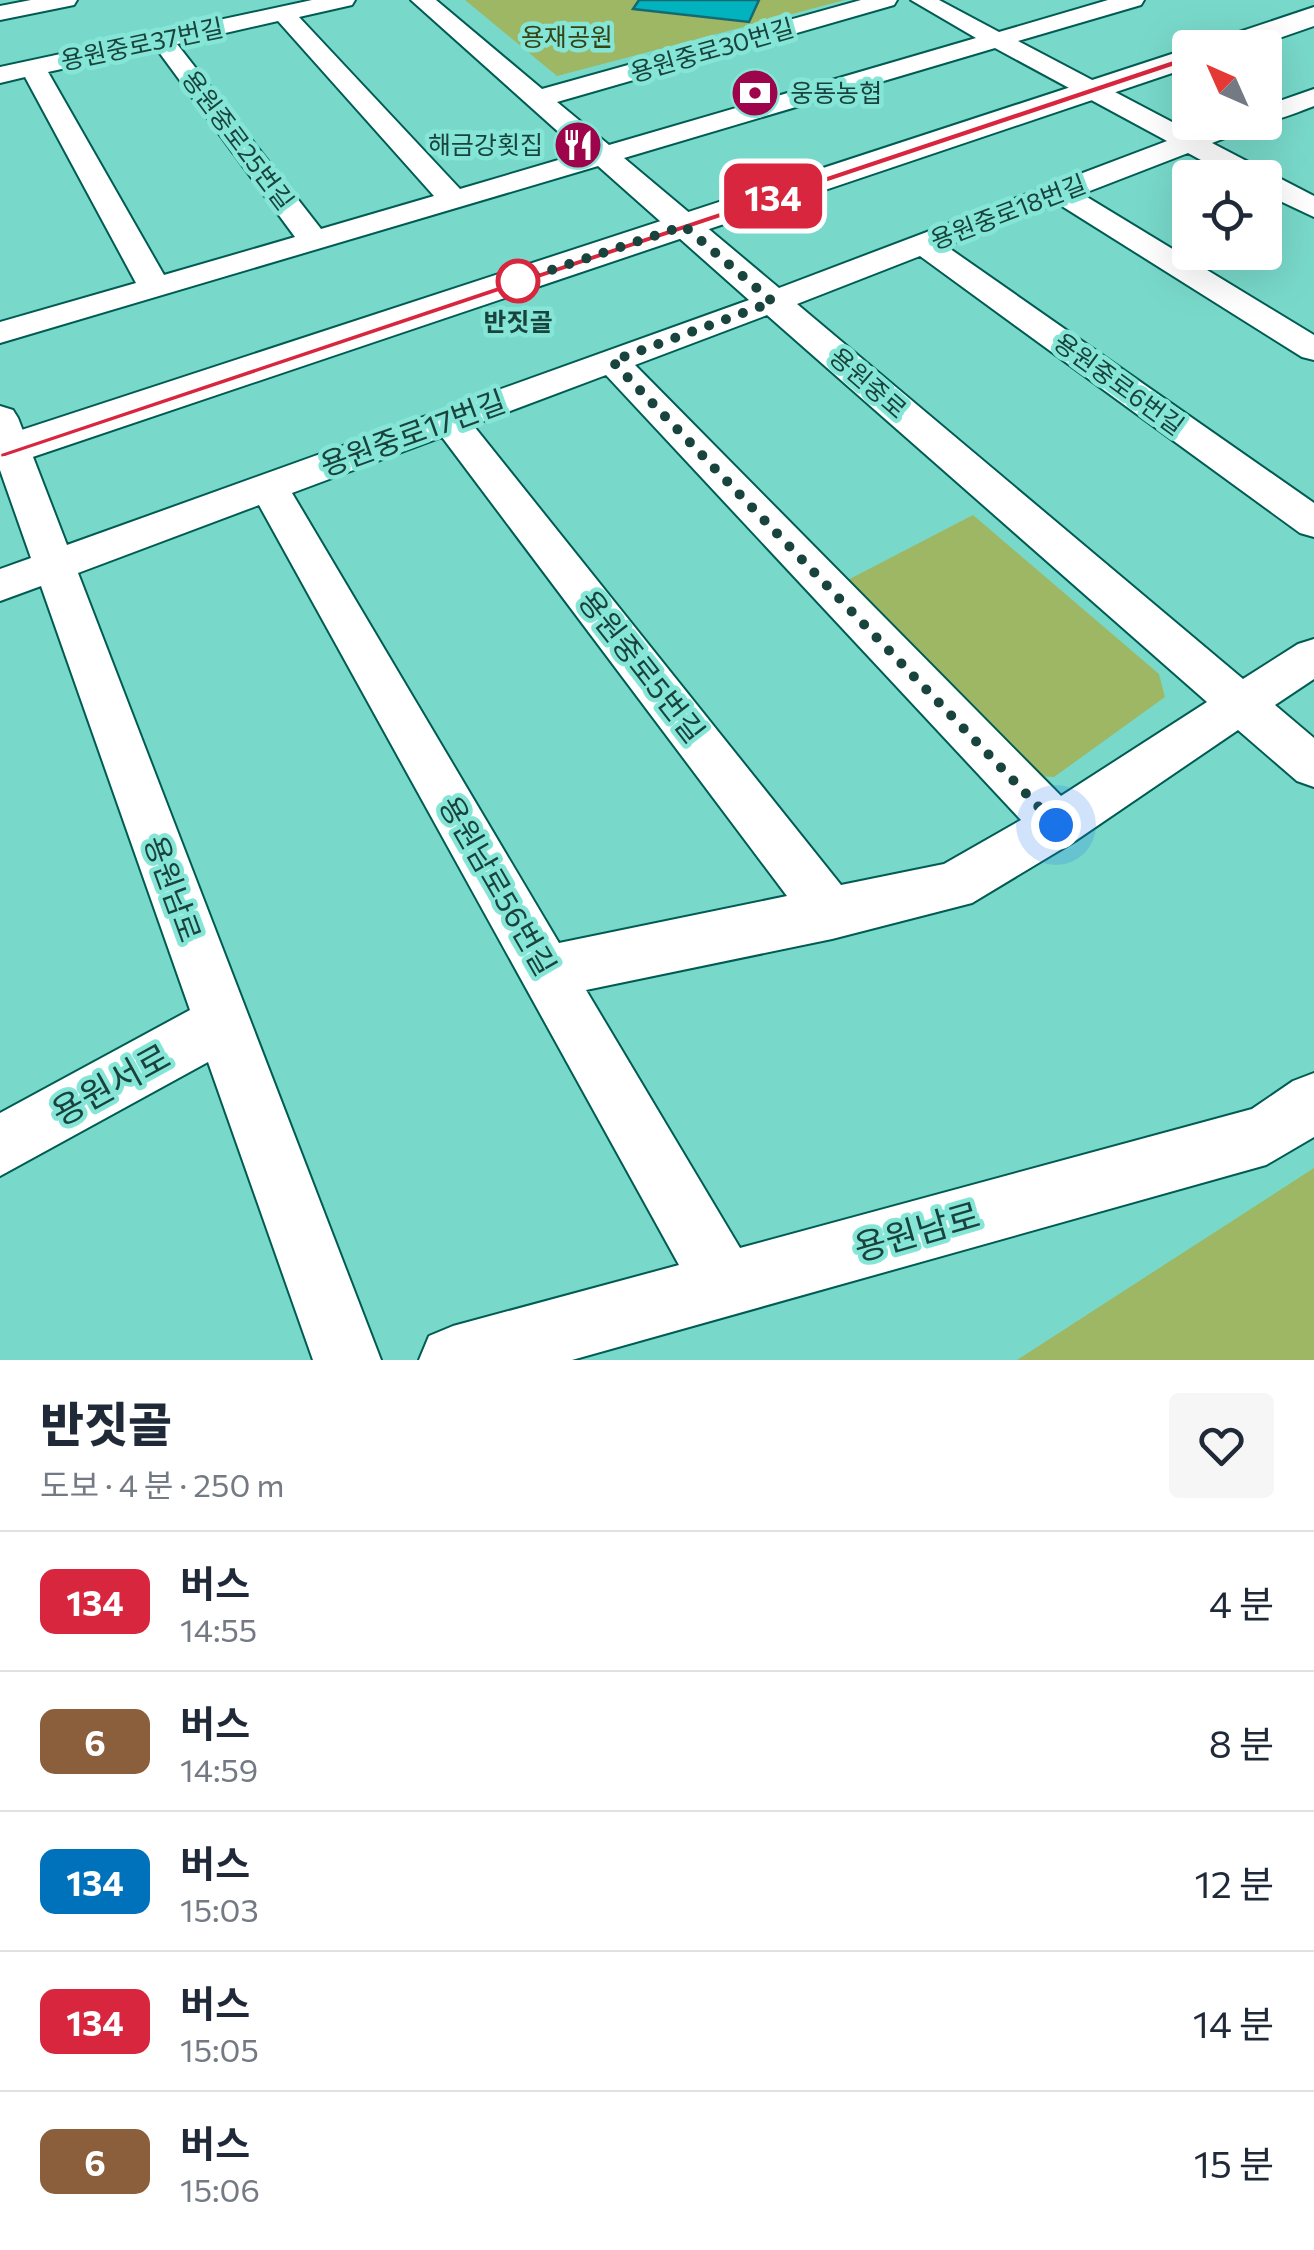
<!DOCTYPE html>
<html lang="ko">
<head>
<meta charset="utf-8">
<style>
  :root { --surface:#fff; --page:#f6f6f7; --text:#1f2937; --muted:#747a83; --line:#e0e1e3 }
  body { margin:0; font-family:Commissioner,"Noto Sans KR",sans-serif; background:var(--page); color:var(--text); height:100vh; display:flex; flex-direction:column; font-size:38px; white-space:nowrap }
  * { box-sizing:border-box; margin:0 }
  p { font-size:32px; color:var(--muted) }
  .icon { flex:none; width:55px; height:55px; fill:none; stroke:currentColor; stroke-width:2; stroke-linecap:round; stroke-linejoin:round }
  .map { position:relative; height:1360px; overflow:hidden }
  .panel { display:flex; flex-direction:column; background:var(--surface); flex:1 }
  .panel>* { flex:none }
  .badge { padding:0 20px; border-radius:15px; font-size:35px; line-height:65px }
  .needle { width:65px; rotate:315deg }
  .controls { position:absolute; left:1172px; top:30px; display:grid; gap:20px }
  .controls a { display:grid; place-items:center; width:110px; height:110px; border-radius:10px; background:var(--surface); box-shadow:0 10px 40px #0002; font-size:50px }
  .you { position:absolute; width:50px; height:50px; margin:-25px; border:8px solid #fff; border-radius:50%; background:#1a73e8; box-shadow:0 0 0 15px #1a73e833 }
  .map>.badge { position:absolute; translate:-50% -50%; box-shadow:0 0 0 5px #fff }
  .round { display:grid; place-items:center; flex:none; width:105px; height:105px; border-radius:10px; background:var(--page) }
  .headline { display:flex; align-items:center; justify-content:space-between; height:170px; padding:0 40px }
  h1 { font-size:48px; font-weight:800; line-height:75px }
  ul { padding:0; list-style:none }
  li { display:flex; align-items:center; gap:30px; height:140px; padding:0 40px; border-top:2px solid var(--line) }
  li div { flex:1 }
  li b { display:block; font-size:38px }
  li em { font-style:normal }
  li .badge { min-width:110px; font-weight:700; text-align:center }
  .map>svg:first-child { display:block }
  .green { fill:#9eb765 }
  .building { fill:#00b3bf; stroke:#156a71; stroke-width:2.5 }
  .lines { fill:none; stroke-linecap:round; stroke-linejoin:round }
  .minor-casing { stroke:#005c53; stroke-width:4 }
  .secondary-casing { stroke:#005c53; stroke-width:4 }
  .minor { fill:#fff; fill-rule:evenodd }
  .secondary { fill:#fff; fill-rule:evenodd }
  .line { fill:#d7263d; stroke:#fff; stroke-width:2.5 }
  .walk { stroke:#19433d; stroke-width:10; stroke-dasharray:0 18 }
  .stop-dot { fill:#fff; stroke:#d7263d; stroke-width:5 }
  .labels { text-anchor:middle; stroke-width:9; stroke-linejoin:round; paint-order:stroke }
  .far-park-label { font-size:25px; fill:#364313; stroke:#85e6d7 }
  .far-street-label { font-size:25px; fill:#19433d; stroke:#85e6d7 }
  .far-poi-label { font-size:25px; fill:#19433d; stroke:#85e6d7; text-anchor:start }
  .far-stop-label { font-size:25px; font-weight:bold; fill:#19433d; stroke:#85e6d7 }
  .street-label { font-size:30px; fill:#19433d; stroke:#85e6d7 }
  .near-street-label { font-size:35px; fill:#19433d; stroke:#85e6d7 }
</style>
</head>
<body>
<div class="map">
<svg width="1314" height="1360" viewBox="0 0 1314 1360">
  <rect width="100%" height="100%" fill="#78d9ca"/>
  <path class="green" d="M465 0H845L557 76Z
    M973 515 1159 674 1165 697 1054 777 1019 775 840 584Z
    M1314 1168V1360H1017Z"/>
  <path class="building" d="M639 0H759L749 22 633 9Z"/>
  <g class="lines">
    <g class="minor-casing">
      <path id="minor" d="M31 0H77L74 5 0 20V6Z
        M312 0H355L352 5 299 17 460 189 582 153 411 0H436L542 89 861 0H897L894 5 557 102 609 145 976 38 911 0H939L999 32 1108 0H1144L1141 5 1018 41 1191 132 1217 122H1256L1252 128 1212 143 1314 196V217L1265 194V178H1234L1188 153 1082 194 1314 335V360L1302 357 1057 203 946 246 1314 503V537L1300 533 920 256 797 304 1243 679 1298 644 1314 639V679L1275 705 1314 738V787L1297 781 1238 730 1075 841 972 903 832 939 586 990 740 1248 1252 1109 1293 1081 1314 1073V1137L1266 1165 572 1360H419L429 1336 453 1326 679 1265 259 505 78 573 381 1360H313L208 1062 0 1176V1113L190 1010 41 586 0 601V569L31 558 0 470V406L13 410 18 418 67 545 749 300 598 166 0 343V322L136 283 25 77 0 83V67ZM278 21 434 196 321 229 177 44ZM156 48 295 237 164 275 48 72ZM995 48 1167 141 779 288 624 158ZM767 315 1207 702 1061 796 635 365ZM606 375 1021 820 944 864 841 885 473 425ZM442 437 787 896 559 943 292 493Z
        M1314 89V106C1298 112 1280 120 1263 122L1265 106Z"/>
    </g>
    <g class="secondary-casing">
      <path id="secondary" d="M1314 7V26L1250 48H1205L1209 42Z
        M1190 48V67L0 468V437Z"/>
    </g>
    <use href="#minor" class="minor"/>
    <use href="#secondary" class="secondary"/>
  </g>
  <path class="line" d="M1190 54 1194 60 6 457 0 458V453Z"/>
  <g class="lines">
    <path class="walk" d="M518 281 684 226 773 302 612 361 1056 825"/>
  </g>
  <defs>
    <g id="bank-disc" transform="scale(2.5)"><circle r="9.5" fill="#9e044c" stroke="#85e6d7"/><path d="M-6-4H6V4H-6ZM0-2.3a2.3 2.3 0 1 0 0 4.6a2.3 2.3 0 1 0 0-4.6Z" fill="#fff"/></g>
    <g id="restaurant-disc" transform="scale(2.5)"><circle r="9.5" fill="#9e044c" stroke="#85e6d7"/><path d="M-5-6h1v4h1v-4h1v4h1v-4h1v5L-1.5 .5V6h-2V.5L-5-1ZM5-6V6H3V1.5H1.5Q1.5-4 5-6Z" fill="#fff"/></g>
  </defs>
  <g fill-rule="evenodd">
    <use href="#bank-disc" x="755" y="93"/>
    <use href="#restaurant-disc" x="578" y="145"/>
  </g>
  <circle class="stop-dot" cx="518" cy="281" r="20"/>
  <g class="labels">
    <g class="far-park-label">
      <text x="567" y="46">용재공원</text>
    </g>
    <g class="far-street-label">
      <text transform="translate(142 44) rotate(-12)" y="9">용원중로37번길</text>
      <text transform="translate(712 50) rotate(-16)" y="9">용원중로30번길</text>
      <text transform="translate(238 140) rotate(53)" y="9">용원중로25번길</text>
      <text transform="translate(1008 212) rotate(-21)" y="9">용원중로18번길</text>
      <text transform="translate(868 383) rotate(41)" y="9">용원중로</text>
      <text transform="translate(1119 384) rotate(36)" y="9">용원중로6번길</text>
    </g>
    <g class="far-poi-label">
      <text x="790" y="102">웅동농협</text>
      <text x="543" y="154" text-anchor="end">해금강횟집</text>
    </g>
    <g class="far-stop-label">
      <text x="518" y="331">반짓골</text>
    </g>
    <g class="street-label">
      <text transform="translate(413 434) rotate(-20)" y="10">용원중로17번길</text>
      <text transform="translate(641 667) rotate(52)" y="10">용원중로5번길</text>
      <text transform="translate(497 886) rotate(60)" y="10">용원남로56번길</text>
      <text transform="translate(172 889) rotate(70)" y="10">용원남로</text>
    </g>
    <g class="near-street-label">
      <text transform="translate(111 1085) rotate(-29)" y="12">용원서로</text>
      <text transform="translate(917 1232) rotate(-16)" y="12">용원남로</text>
    </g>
  </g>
</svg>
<div class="controls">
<a><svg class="needle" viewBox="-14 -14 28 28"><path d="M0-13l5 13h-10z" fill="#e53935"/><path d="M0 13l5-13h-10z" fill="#747a83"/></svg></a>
<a><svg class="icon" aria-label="locate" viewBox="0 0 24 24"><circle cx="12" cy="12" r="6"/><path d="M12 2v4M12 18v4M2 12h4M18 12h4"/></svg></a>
</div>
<div class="you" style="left:1056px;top:825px"></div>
<b class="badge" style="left:773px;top:196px;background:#d7263d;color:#fff">134</b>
</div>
<section class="panel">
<div class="headline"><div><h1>반짓골</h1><p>도보 · 4 분 · 250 m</p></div><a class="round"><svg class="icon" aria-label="heart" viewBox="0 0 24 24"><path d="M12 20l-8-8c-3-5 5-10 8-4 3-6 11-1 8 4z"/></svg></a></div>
<ul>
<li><span class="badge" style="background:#d7263d;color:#fff">134</span><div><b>버스</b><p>14:55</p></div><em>4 분</em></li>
<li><span class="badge" style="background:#8b5e3c;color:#fff">6</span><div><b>버스</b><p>14:59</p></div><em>8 분</em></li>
<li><span class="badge" style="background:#0072bc;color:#fff">134</span><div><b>버스</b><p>15:03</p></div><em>12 분</em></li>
<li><span class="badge" style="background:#d7263d;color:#fff">134</span><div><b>버스</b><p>15:05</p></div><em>14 분</em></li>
<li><span class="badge" style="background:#8b5e3c;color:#fff">6</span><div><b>버스</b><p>15:06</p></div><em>15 분</em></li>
</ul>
</section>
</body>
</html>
